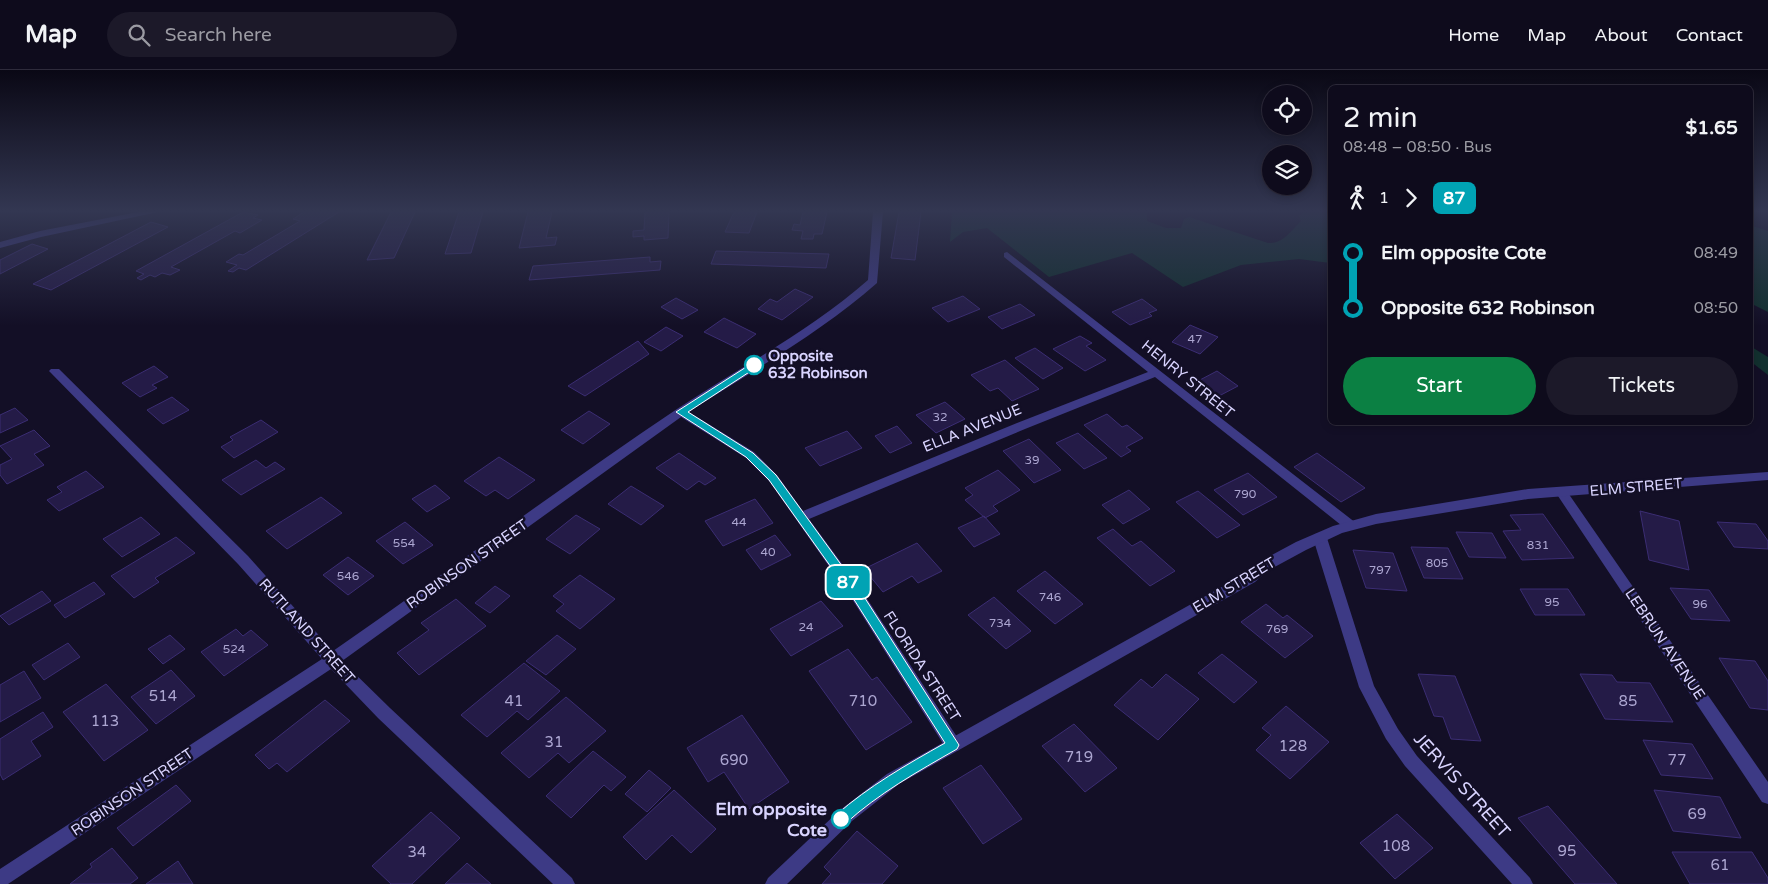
<!DOCTYPE html>
<html lang="en">
<head>
<meta charset="utf-8">
<style>
  :root { --surface:#0e0b1c; --page:#1c1929; --text:#f1f3f6; --muted:#9b9ba3; --line:#2e2b3b; --accent:#0b8043 }
  body { margin:0; font-family:"Varela Round",sans-serif; background:var(--page); color:var(--text); height:100vh; display:flex; flex-direction:column; font-size:19px; white-space:nowrap }
  * { box-sizing:border-box; margin:0 }
  p { font-size:16px; color:var(--muted) }
  .icon { flex:none; width:28px; height:28px; fill:none; stroke:currentColor; stroke-width:2; stroke-linecap:round; stroke-linejoin:round }
  .map { position:relative; flex:1; overflow:hidden }
  .sheet { position:absolute; left:1328px; top:15px; width:425px; height:340px; display:flex; flex-direction:column; background:var(--surface); border-radius:8px; box-shadow:0 2px 8px #0003,0 0 0 1px var(--line) }
  .sheet>* { flex:none }
  .badge { padding:0 10px; border-radius:8px; font-size:18px; line-height:32px }
  .fabs { position:absolute; left:1262px; top:15px; display:grid; gap:10px }
  .fabs a { display:grid; place-items:center; width:50px; height:50px; border-radius:50%; background:var(--surface); box-shadow:0 2px 8px #0003,0 0 0 1px var(--line); font-size:25px }
  .map>.badge { position:absolute; translate:-50% -50%; box-shadow:0 0 0 2px #fff }
  .legs { display:flex; align-items:center; gap:8px; height:55px; padding:0 15px; font-size:16px }
  .legs p { margin-inline-start:auto }
  .overview { display:flex; align-items:center; justify-content:space-between; height:85px; padding:0 15px }
  h1 { font-size:28px; font-weight:600; line-height:38px }
  .primary-button { display:flex; gap:10px; margin-top:auto; padding:10px 15px }
  .primary-button a { flex:1; height:58px; border-radius:30px; background:var(--accent); color:#fff; font-size:20px; font-weight:600; line-height:58px; text-align:center }
  .primary-button a+a { background:var(--page); color:var(--text) }
  ul { padding:0 15px; list-style:none }
  li { display:flex; align-items:center; gap:18px; height:55px; font-size:19px }
  li i { display:grid; place-items:center; width:8px; height:100%; margin:0 6px; background:currentColor }
  li i::after { content:''; width:12px; height:12px; margin:-6px; border:4px solid; border-radius:50%; background:var(--surface) }
  li p { margin-inline-start:auto }
  li:first-child i { background:linear-gradient(#0000 50%,currentColor 0) }
  li:last-child i { background:linear-gradient(currentColor 50%,#0000 0) }
  header { display:flex; align-items:center; gap:30px; box-sizing:border-box; height:70px; padding:0 25px; background:var(--surface); border-bottom:1px solid var(--line) }
  header strong { font-size:24px }
  nav { display:flex; gap:28px; margin-inline-start:auto; font-size:18px }
  .search { width:350px; height:45px; background:var(--page); display:flex; align-items:center; gap:12px; box-sizing:border-box; padding:0 18px; border-radius:28px; color:var(--muted); font-size:19px }
  .map>svg:first-child { display:block }
  .green { fill:#12302f }
  .building { fill:#241b47; stroke:#3b2d73 }
  .lines { fill:none; stroke-linecap:round; stroke-linejoin:round }
  .minor { fill:#3d3a85; fill-rule:evenodd }
  .tertiary { fill:#3d3a85; fill-rule:evenodd }
  .line-1 { fill:#00a3b4; stroke:#fff }
  .stop-1-dot { fill:#fff; stroke:#00a3b4; stroke-width:2.5 }
  .labels { text-anchor:middle; stroke-width:5; stroke-linejoin:round; paint-order:stroke }
  .number-label { font-size:12px; fill:#aca6d1 }
  .stop-label { font-size:15px; font-weight:bold; fill:#d9d4ff; stroke:#130f26; text-anchor:start }
  .street-label { font-size:15px; fill:#d9d4ff; stroke:#130f26 }
  .near-number-label { font-size:15px; fill:#aca6d1 }
  .near-street-label { font-size:18px; fill:#d9d4ff; stroke:#130f26 }
  .near-stop-label { font-size:18px; font-weight:bold; fill:#d9d4ff; stroke:#130f26; text-anchor:end }
</style>
</head>
<body>
<header>
<strong>Map</strong>
<div class="search"><svg class="icon" aria-label="search" viewBox="0 0 24 24"><circle cx="10" cy="10" r="6"/><path d="M15 15l6 6"/></svg>Search here</div>
<nav><a>Home</a><a>Map</a><a>About</a><a>Contact</a></nav>
</header>
<div class="map">
<svg width="1768" height="814" viewBox="0 0 1768 814">
  <rect width="100%" height="100%" fill="#130f26"/>
  <path class="green" d="M952 142H1147V151L1166 158H1181L1184 149 1189 147 1268 173C1283 174 1291 161 1301 151L1299 146 1304 142H1330V193L1299 189 1241 195 1183 217 1132 183 1049 207 987 158 963 162 950 172Z
    M1750 155 1768 161V242L1750 233Z
    M1750 276 1768 287V305L1750 291Z"/>
  <path class="building" d="M243 142 258 145 253 148 262 150 240 163 235 161 171 197 180 200 170 205 162 203 155 207 150 205 141 210 137 208 144 204 136 201Z
    M304 142H339L246 200 239 198 233 202 228 201 237 195 226 192 239 184 243 185 300 151 293 149Z
    M391 142H415L394 188 367 190Z
    M459 142H483L471 183 445 184Z
    M528 142H552L546 168 557 167 555 175 519 178Z
    M645 142H669L668 168 644 170V166L633 167V161L644 160Z
    M734 142H757L749 163 725 162Z
    M803 142H827L822 164H814L813 169H801L803 161 792 160 794 154 800 155Z
    M899 142H921L915 190 891 188Z
    M151 152 168 157 51 220 33 214Z
    M32 174 48 179 0 204V190Z
    M716 181 829 184 826 198 711 194Z
    M650 187V192L661 191 660 200 529 210 533 196Z
    M795 219 813 227 782 250 758 239 770 229 777 232Z
    M963 226 980 239 948 252 932 238Z
    M676 228 698 240 682 249 661 237Z
    M1142 229 1157 240 1149 243 1152 246 1130 255 1112 242Z
    M1020 234 1035 245 1002 259 988 247Z
    M724 248 756 264 737 278 704 262Z
    M1190 255 1218 267 1200 284 1172 272Z
    M666 257 683 266 661 281 644 272Z
    M1080 266 1092 273 1086 276 1106 290 1085 301 1053 279Z
    M638 271 649 284 585 326 568 316Z
    M1035 278 1063 298 1043 309 1015 288Z
    M1005 290 1039 319 1012 331 998 318 990 321 971 305Z
    M154 296 168 307 152 315 157 318 140 327 122 313Z
    M1217 301 1238 316 1219 326 1198 311Z
    M172 327 189 340 163 354 147 340Z
    M945 332 965 349 936 363 916 345Z
    M15 338 28 350 0 363V345Z
    M589 341 610 354 583 374 561 360Z
    M1107 344 1122 357 1127 355 1143 368 1126 377 1131 381 1121 387 1084 355Z
    M261 350 278 362 234 388 221 377 233 370 230 367Z
    M897 356 912 373 890 383 875 366Z
    M34 360 50 376 34 384 44 395 7 414 0 405V395L12 389 0 376Z
    M847 361 862 378 820 396 805 378Z
    M1078 363 1107 388 1084 399 1056 373Z
    M1029 369 1061 400 1034 413 1003 381Z
    M679 383 716 408 705 415 699 411 687 420 656 398Z
    M1317 383 1365 418 1341 432 1294 397Z
    M499 387 535 410 508 429 495 420 486 426 464 411Z
    M256 390 266 398 275 392 285 399 241 425 222 410Z
    M998 400 1020 420 993 436 998 441 985 448 965 430 973 425 965 418Z
    M86 401 104 417 59 441 47 430 62 422 57 417Z
    M1248 403 1277 427 1243 445 1214 420Z
    M435 415 450 428 427 442 412 429Z
    M631 416 664 436 641 455 608 434Z
    M1129 420 1150 439 1123 454 1102 435Z
    M1198 421 1240 455 1217 468 1176 432Z
    M321 427 342 443 287 479 266 461Z
    M755 429 773 453 723 476 705 451Z
    M1640 441 1679 451 1689 500 1649 490Z
    M1543 444 1574 488 1522 490 1503 461 1521 460 1510 445Z
    M576 445 600 459 570 484 546 469Z
    M984 446 1000 464 974 477 958 458Z
    M141 447 160 464 122 487 103 469Z
    M405 452 433 475 403 494 376 471Z
    M1717 452 1756 454 1768 471V479L1734 477Z
    M1113 459 1132 476 1141 471 1175 501 1150 516 1097 468Z
    M1456 462 1492 463 1506 488 1469 487Z
    M775 465 791 485 761 500 746 480Z
    M176 467 195 483 155 508 159 512 134 528 111 506Z
    M917 473 942 501 918 513 912 506 883 522 864 499Z
    M1411 477 1448 478 1463 509 1424 508Z
    M1353 480 1393 483 1407 521 1366 518Z
    M348 487 374 506 348 525 323 505Z
    M1045 501 1083 534 1055 554 1017 521Z
    M580 505 615 529 580 559 556 541 564 534 553 526Z
    M94 512 105 524 65 548 54 535Z
    M495 516 510 526 490 543 475 533Z
    M1670 518 1709 520 1730 551 1691 549Z
    M1520 519H1568L1585 545H1535Z
    M42 521 51 531 9 555 0 546Z
    M994 527 1031 561 1006 579 968 545Z
    M456 529 486 556 419 605 397 583 429 560 421 553Z
    M821 531 843 556 791 586 770 559Z
    M1266 534 1283 548 1287 545 1313 566 1285 588 1241 552Z
    M236 559 243 566 251 560 268 575 224 606 201 582Z
    M170 565 185 579 163 594 148 579Z
    M557 565 576 579 546 605 526 591Z
    M68 573 80 587 44 610 32 595Z
    M848 579 872 610 877 607 912 652 866 680 809 601Z
    M1222 584 1257 612 1234 633 1198 603Z
    M1719 588 1755 591 1768 611V640L1750 638Z
    M524 593 560 621 528 650 517 641 487 667 461 645Z
    M171 600 195 626 156 654 131 627Z
    M24 601 41 628 0 652V615Z
    M1166 604 1199 629 1158 670 1114 635 1141 609 1152 618Z
    M1418 604 1455 606 1481 671 1451 669 1443 647 1434 646Z
    M1580 604 1612 605 1617 612 1650 613 1673 652 1605 649Z
    M106 614 148 660 104 691 63 642Z
    M566 627 606 661 569 693 558 683 529 708 501 683Z
    M325 630 350 651 287 702 277 693 269 699 255 685Z
    M1286 636 1329 672 1290 709 1256 680 1271 665 1262 658Z
    M43 642 53 657 31 671 41 686 3 710 0 704V669Z
    M742 645 789 712 749 739 724 702 708 712 687 678Z
    M1074 654 1117 698 1085 722 1042 676Z
    M1643 670 1692 674 1713 709 1661 705Z
    M593 681 626 707 611 721 604 715 571 748 546 726Z
    M981 695 1022 749 983 774 943 718Z
    M649 700 671 718 647 742 625 724Z
    M176 715 191 731 133 776 117 758Z
    M674 720 716 759 691 783 672 765 646 790 623 767Z
    M1654 720 1720 727 1741 768 1673 761Z
    M1548 736 1617 814H1575L1518 748Z
    M431 742 460 768 412 814H391L372 796Z
    M1397 744 1433 778 1395 809 1360 773Z
    M857 761 898 796 882 814H822L831 804 824 797Z
    M112 778 138 808 130 814H70L92 797 90 794Z
    M1672 782H1752L1768 808V814H1690Z
    M178 791 193 814H146Z
    M467 793 491 814H445Z"/>
  <g class="lines">
    <path class="minor" d="M138 142H158L41 167 0 178V172L40 161Z
      M873 142H883L877 213C820 263 752 301 689 342L754 382 777 405 803 441 1017 353 1148 302 1004 187V183L1007 182 1356 453 1358 456 1356 459H1346L1155 307 1025 359 809 449 862 521 959 670 961 675 959 680 953 682 947 680 852 529 769 411 746 388 681 347 342 591 390 638 572 808 575 814H553L378 648 331 599 8 814H0V799L322 589 238 494 51 303 49 301 51 299H59L248 486 333 581C448 501 561 417 677 339 740 297 810 261 868 210Z
      M1562 418 1566 420 1768 712V734L1762 732 1556 423 1558 420Z
      M1320 463 1325 464 1327 468 1374 616 1398 659 1417 686 1530 808 1533 814H1512L1405 696 1386 669 1359 617 1313 468 1315 464Z"/>
    <path class="tertiary" d="M1768 402V410L1528 429 1376 454 1342 463 1306 480 1269 500 1255 512 899 714 852 751 787 814H765L768 808 840 740 887 704 1245 504 1259 492 1296 472 1333 456 1376 444 1528 419Z"/>
  </g>
  <linearGradient id="sky" x2="0" y2="1"><stop stop-color="#0a0815"/><stop offset="0.55" stop-color="#333752"/><stop offset="1" stop-color="#333752" stop-opacity="0"/></linearGradient>
  <rect width="1768" height="256" fill="url(#sky)"/>
  <path class="line-1" d="M754 292 758 295 757 297 688 342 753 383 776 405 861 522 959 675 957 679C917 702 879 723 845 754L841 756 836 754 834 749 836 745C869 716 906 695 945 673L853 528 769 410 746 387 676 342Z"/>
  <g class="stop-1-dot">
    <circle cx="754" cy="295" r="9"/>
    <circle cx="841" cy="749" r="9"/>
  </g>
  <g class="labels">
    <g class="number-label">
      <text x="1195" y="273">47</text>
      <text x="940" y="351">32</text>
      <text x="1032" y="394">39</text>
      <text x="1245" y="428">790</text>
      <text x="739" y="456">44</text>
      <text x="404" y="477">554</text>
      <text x="1538" y="479">831</text>
      <text x="768" y="486">40</text>
      <text x="1437" y="497">805</text>
      <text x="1380" y="504">797</text>
      <text x="348" y="510">546</text>
      <text x="1050" y="531">746</text>
      <text x="1552" y="536">95</text>
      <text x="1700" y="538">96</text>
      <text x="1000" y="557">734</text>
      <text x="806" y="561">24</text>
      <text x="1277" y="563">769</text>
      <text x="234" y="583">524</text>
    </g>
    <g class="stop-label">
      <text x="768" y="291">Opposite<tspan x="768" dy="17">632 Robinson</tspan></text>
    </g>
    <g class="street-label">
      <text transform="translate(1188 309) rotate(39)" y="5">HENRY STREET</text>
      <text transform="translate(972 358) rotate(-22)" y="5">ELLA AVENUE</text>
      <text transform="translate(1636 417) rotate(-5)" y="5">ELM STREET</text>
      <text transform="translate(467 494) rotate(-35)" y="5">ROBINSON STREET</text>
      <text transform="translate(1234 515) rotate(-31)" y="5">ELM STREET</text>
      <text transform="translate(307 561) rotate(48)" y="5">RUTLAND STREET</text>
      <text transform="translate(1665 574) rotate(56)" y="5">LEBRUN AVENUE</text>
      <text transform="translate(922 596) rotate(57)" y="5">FLORIDA STREET</text>
      <text transform="translate(132 722) rotate(-34)" y="5">ROBINSON STREET</text>
    </g>
    <g class="near-number-label">
      <text x="163" y="631">514</text>
      <text x="514" y="636">41</text>
      <text x="863" y="636">710</text>
      <text x="1628" y="636">85</text>
      <text x="105" y="656">113</text>
      <text x="554" y="677">31</text>
      <text x="1293" y="681">128</text>
      <text x="1079" y="692">719</text>
      <text x="734" y="695">690</text>
      <text x="1677" y="695">77</text>
      <text x="1697" y="749">69</text>
      <text x="1396" y="781">108</text>
      <text x="1567" y="786">95</text>
      <text x="417" y="787">34</text>
      <text x="1720" y="800">61</text>
    </g>
    <g class="near-street-label">
      <text transform="translate(1462 715) rotate(48)" y="6">JERVIS STREET</text>
    </g>
    <g class="near-stop-label">
      <text x="827" y="745">Elm opposite<tspan x="827" dy="21">Cote</tspan></text>
    </g>
  </g>
</svg>
<div class="fabs">
<a><svg class="icon" aria-label="locate" viewBox="0 0 24 24"><circle cx="12" cy="12" r="6"/><path d="M12 2v4M12 18v4M2 12h4M18 12h4"/></svg></a>
<a><svg class="icon" aria-label="layers" viewBox="0 0 24 24"><path d="M12 4l9 5-9 5-9-5zM3 14l9 5 9-5"/></svg></a>
</div>
<b class="badge" style="left:848px;top:512px;background:#00a3b4;color:#fff">87</b>
<section class="sheet">
<div class="overview"><div><h1>2 min</h1><p>08:48 – 08:50 · Bus</p></div><b>$1.65</b></div>
<div class="legs"><svg class="icon" aria-label="walk" viewBox="0 0 24 24"><circle cx="13" cy="4" r="2"/><path d="M13 8l-2 6 4 7M11 14l-3 7M7 12l3-4h3l4 4"/></svg>1<svg class="icon" aria-label="forward" viewBox="0 0 24 24"><path d="M9 5l7 7-7 7"/></svg><b class="badge" style="background:#00a3b4;color:#fff">87</b></div>
<ul>
<li><i style="color:#00a3b4"></i><b>Elm opposite Cote</b><p>08:49</p></li>
<li><i style="color:#00a3b4"></i><b>Opposite 632 Robinson</b><p>08:50</p></li>
</ul>
<div class="primary-button"><a>Start</a><a>Tickets</a></div>
</section>
</div>
</body>
</html>
